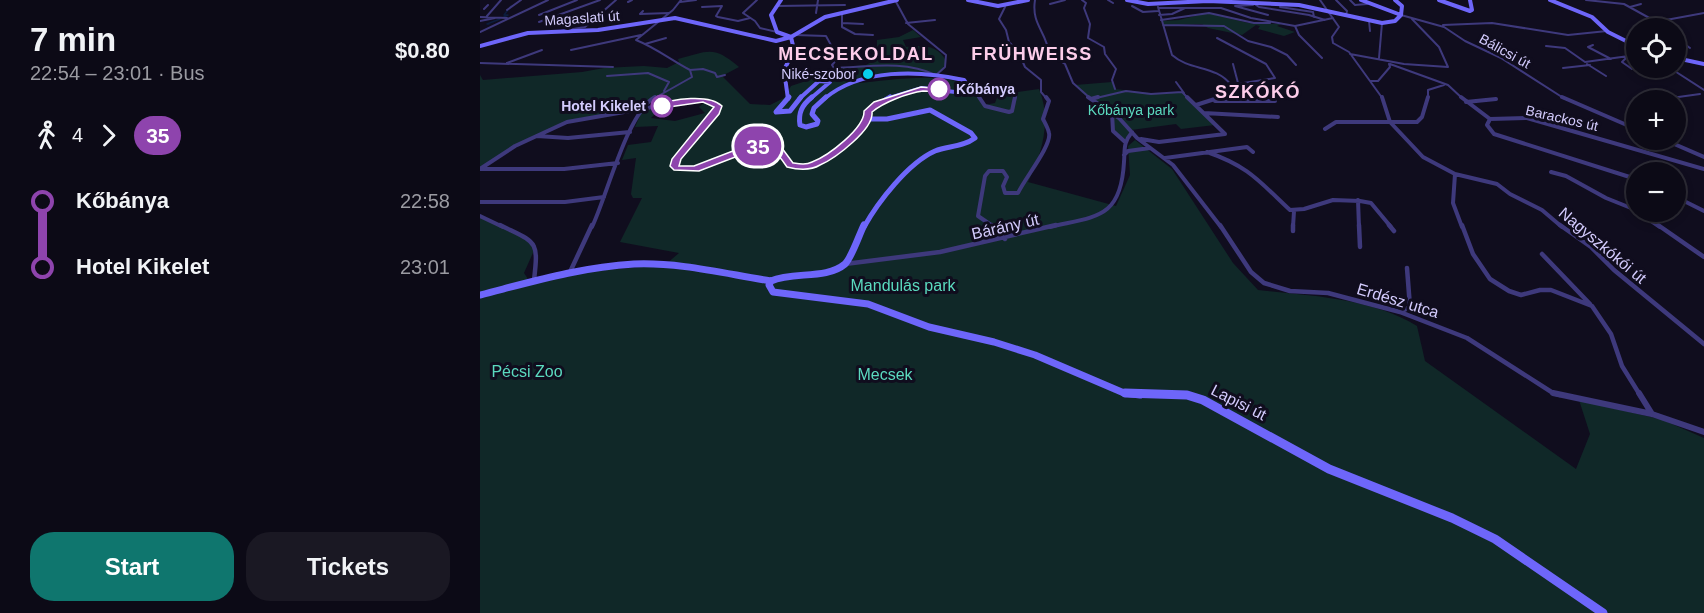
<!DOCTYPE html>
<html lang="en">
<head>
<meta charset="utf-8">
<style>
  :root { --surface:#0c0a16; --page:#1a1823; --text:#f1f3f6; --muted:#9a9aa1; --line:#2c2b35; --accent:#0f766e }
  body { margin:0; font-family:Helvetica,sans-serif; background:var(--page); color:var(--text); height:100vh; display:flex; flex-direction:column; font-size:22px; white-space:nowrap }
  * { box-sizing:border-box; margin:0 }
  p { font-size:20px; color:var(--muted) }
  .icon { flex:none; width:33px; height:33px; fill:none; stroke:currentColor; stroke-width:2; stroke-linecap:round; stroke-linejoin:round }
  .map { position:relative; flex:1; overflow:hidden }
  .side { display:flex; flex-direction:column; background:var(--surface); width:480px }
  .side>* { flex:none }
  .badge { padding:0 12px; border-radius:20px; font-size:21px; line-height:39px }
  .fabs { position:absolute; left:1146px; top:18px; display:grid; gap:12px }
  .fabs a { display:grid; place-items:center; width:60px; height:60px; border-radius:50%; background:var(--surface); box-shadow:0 3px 9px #0003,0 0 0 2px var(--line); font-size:30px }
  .map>.badge { position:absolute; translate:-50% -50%; box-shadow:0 0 0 3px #fff }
  .legs { display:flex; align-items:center; gap:9px; height:66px; padding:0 30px; font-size:20px }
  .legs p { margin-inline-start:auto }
  .headline { display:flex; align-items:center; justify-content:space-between; height:102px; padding:0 30px }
  h1 { font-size:33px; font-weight:800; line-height:45px }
  .primary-button { display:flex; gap:12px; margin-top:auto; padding:12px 30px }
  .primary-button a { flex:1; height:69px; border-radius:24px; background:var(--accent); color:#fff; font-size:24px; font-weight:800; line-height:69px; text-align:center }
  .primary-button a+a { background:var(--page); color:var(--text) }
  ul { padding:0 30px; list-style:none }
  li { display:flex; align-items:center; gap:21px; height:66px; font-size:22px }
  li i { display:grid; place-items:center; width:9px; height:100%; margin:0 8px; background:currentColor }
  li i::after { content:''; width:15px; height:15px; margin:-8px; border:4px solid; border-radius:50%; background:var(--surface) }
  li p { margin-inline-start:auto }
  li:first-child i { background:linear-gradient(#0000 50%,currentColor 0) }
  li:last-child i { background:linear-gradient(currentColor 50%,#0000 0) }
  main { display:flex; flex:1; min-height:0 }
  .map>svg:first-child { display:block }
  .green { fill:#102828 }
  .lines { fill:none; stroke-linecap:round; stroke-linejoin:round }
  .stream { stroke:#0c1d3e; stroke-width:1.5 }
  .street-far3 { stroke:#3e397c; stroke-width:2 }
  .street-far2 { stroke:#3e397c; stroke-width:4 }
  .street-far1 { stroke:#3e397c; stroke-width:4.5 }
  .street { stroke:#3e397c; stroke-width:6 }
  .secondary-far3 { stroke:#6e66fa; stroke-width:4 }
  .secondary-far2 { stroke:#6e66fa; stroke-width:5 }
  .secondary-far1 { stroke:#6e66fa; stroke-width:7 }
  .secondary { stroke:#6e66fa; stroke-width:9 }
  .line-1 { fill:#8e44ad; stroke:#fff; stroke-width:1.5 }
  .poi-dot { fill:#07cfee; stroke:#100d1e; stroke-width:2 }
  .stop-1-dot { fill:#fff; stroke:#8e44ad; stroke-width:3 }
  .labels { text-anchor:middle; stroke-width:6; stroke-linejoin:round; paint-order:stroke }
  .far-street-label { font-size:14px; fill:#d3cbfd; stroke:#100d1e }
  .far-poi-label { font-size:14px; fill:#d3cbfd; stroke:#100d1e; text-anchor:end }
  .far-stop-label { font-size:14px; font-weight:bold; fill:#d3cbfd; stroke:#100d1e; text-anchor:start }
  .far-park-label { font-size:14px; fill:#5bdabf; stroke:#100d1e }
  .street-label { font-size:16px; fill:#d3cbfd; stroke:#100d1e }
  .park-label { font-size:16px; fill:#5bdabf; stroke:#100d1e }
  .far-district-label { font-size:18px; font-weight:bold; letter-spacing:1.5px; fill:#fdcdea; stroke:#100d1e }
</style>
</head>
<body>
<main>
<section class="side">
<div class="headline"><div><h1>7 min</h1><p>22:54 – 23:01 · Bus</p></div><b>$0.80</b></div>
<div class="legs"><svg class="icon" aria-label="walk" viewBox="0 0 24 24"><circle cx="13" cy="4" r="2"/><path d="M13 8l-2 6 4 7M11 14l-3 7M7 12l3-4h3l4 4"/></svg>4<svg class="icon" aria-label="forward" viewBox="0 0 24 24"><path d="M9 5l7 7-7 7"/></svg><b class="badge" style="background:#8e44ad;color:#fff">35</b></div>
<ul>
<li><i style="color:#8e44ad"></i><b>Kőbánya</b><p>22:58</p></li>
<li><i style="color:#8e44ad"></i><b>Hotel Kikelet</b><p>23:01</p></li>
</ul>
<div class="primary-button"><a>Start</a><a>Tickets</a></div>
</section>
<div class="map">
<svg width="1224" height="613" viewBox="0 0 1224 613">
  <rect width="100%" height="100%" fill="#100d1e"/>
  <path class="green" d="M727 13 768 23 801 24 797 26 815 32 804 36 778 29 780 26 776 25 762 35 728 28 722 24 684 25 682 21 699 20Z
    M433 30 441 37 423 40 426 47C442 45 458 45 466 61L462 71 455 75 415 76 371 81 378 83C408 81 470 69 493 90 497 94 501 100 504 105L515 103 518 95 559 89C572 120 562 154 548 182L636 206 650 175 648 146 655 140 692 169 753 263 778 290C832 296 891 298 937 326L945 361 1096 469 1110 434 1099 400 1183 420 1224 438V613H0V216L51 240 56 246 44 273 50 282 89 273 185 265 199 253 140 242 162 198H153L151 194 156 158 142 160 148 145 171 142 178 126 155 127 162 111 177 109V112L171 118 195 121 225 113 219 107 228 99 218 98 187 104 185 99C169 102 155 100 140 102L133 114 100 118 35 146 0 169V75L3 80 102 72 124 68 164 66 187 68 199 62 198 59C229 51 233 45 259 67L242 76 270 104 290 105 304 98 311 86 344 75 354 77 355 68 386 65 397 59V40L419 37Z
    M632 82 635 89 679 94 702 92 735 125 701 129 696 124 651 130 645 140 633 131 632 113 602 93 595 85Z"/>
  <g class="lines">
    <path class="stream" d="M24 17 28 15H24L31 6
      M9 24H7L20 19"/>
    <path class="street-far3" d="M277 0 263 13 275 21 280 28 297 32
      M415 0 428 24 466 55 465 67 455 76
      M555 0C551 25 567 32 569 54L585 64 593 83 611 99
      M602 0 606 3 604 8 610 24 608 38 624 47 625 54 636 69 632 80 635 89
      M628 0 633 3
      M840 0 859 27 852 37 853 43 869 52 903 99
      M856 0 867 11 866 15
      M870 0 875 5 887 4
      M1106 0 1144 4 1173 20H1186L1224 13
      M148 2 152 0
      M200 2 216 0
      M773 3 779 7 829 15 845 20
      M570 4 585 0
      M773 5 755 6 788 15
      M297 6 365 5
      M652 6 663 12 678 11
      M222 7 242 6 236 16 238 17 258 21 270 18
      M525 7 519 19 526 30 529 42 538 51 545 67 561 80V92L567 99
      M678 7 692 55C710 71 736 65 751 85
      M800 7 833 12 834 17
      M1150 7 1161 4
      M679 8H741L771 18 815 26 853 18
      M4 9 8 5
      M27 10 41 0
      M163 11 160 14 189 13
      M336 13 338 0
      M362 13V23L383 24
      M59 15 97 0
      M679 15 692 14 705 8
      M921 15 964 27 985 41 1021 58 1085 99
      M7 16 21 0
      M0 17 27 18
      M681 20 729 13 774 23H790
      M0 21 15 18
      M889 21 890 31
      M1175 21 1184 28
      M59 22 120 0
      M362 23V27L375 34 393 35
      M426 23 455 20
      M683 25 744 26 768 41 791 47 807 55 816 65
      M963 25 1012 23 1088 35 1127 31
      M815 26 819 35 842 58
      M81 31 105 27 136 0
      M0 32 68 0
      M315 35 346 36 358 58 352 65 354 68C389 67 423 60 456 75
      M737 38 786 64 795 78 751 85
      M1196 38 1210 48
      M165 44 186 38
      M1113 45 1108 47 1131 59
      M1066 46 1085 48 1105 62 1156 55
      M91 50 161 35
      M870 54 924 64 968 67 959 47 932 19
      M899 58 902 23
      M1146 58 1142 62 1152 69
      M0 63 133 67
      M27 63 62 50
      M753 64 758 83
      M910 64 968 85 983 99
      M1107 64 1126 76
      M1083 68 1110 65
      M1190 68 1224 90
      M210 70 223 69 235 73 237 77 245 75
      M127 76 168 73 189 82 184 91
      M890 81H898L910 67 909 64
      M696 82 704 93
      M531 86 535 99
      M489 88 493 89 500 99
      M173 99 212 77 210 70C191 60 176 48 156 40L193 10 201 0
      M612 99 646 91 671 94 702 92 709 99
      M738 99 751 85
      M948 99V90L964 85
      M1184 99 1220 94"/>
    <path class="street-far2" d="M499 97 505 106 529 112 532 111 535 97
      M608 97 639 118 657 138 693 165 741 227
      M902 97 910 122 943 157 975 174 1017 184 1030 194 1062 210 1082 227
      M981 97 1010 119 1047 118 1224 169
      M1082 97 1156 129
      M611 99 618 97
      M1175 100 1195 97
      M735 101H795
      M986 102 1016 99
      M716 105 741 97
      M632 113 633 131 644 141
      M724 113 798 117
      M1010 119 1007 125 1014 134 1156 179
      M845 129 856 122H937L942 117 948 97
      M57 136 88 138 150 132
      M661 139 679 142 745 134 707 97
      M1185 140 1224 157
      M727 152C768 166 779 181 810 210L824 209 853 200 880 201 891 203 911 227
      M644 155 648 151 670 148
      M685 158 767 147 773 152
      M0 169 35 146 87 122 213 100 232 102 238 108 195 161V167C230 177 269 135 294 146 303 149 306 161 313 167 346 167 371 144 389 119
      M0 169H84L138 163
      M1071 172 1086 176 1126 198 1156 210
      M975 174 973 203 982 227
      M1196 197 1224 211
      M878 200 879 227
      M0 202H85L124 197
      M1158 212 1180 227
      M0 216 23 227
      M112 227C127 196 147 113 175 97
      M514 227 498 216 505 176 509 171H523L527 177 523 186 525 193H538C545 178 572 145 569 133 568 128 565 123 563 119L569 101 566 97
      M570 227C616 216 641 219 644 162 645 149 643 143 652 132
      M813 227 814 211"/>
    <path class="street-far1" d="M20 225C56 243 59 239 54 280
      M512 225 522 232 525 239
      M740 225 771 272 784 283 810 291 848 293 920 312 987 338 1073 393 1080 395
      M879 225 880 247
      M909 225 914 231
      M982 225 993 254 1010 279 1029 291 1041 295 1060 290H1071L1112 306 1131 334 1142 366 1160 395
      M1080 225 1111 247 1134 270 1224 344
      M1178 225 1224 257
      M813 231V225
      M1062 254 1110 304
      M365 264 460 252 576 225
      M90 272 112 225
      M920 312 930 307 927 268"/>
    <path class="street" d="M1073 393 1172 414 1224 432
      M1159 393 1172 414"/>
    <path class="secondary-far3" d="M301 0 291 15 297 32 311 37
      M488 0 518 6 548 0
      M647 0 668 4 728 1 819 5 902 23 915 21 921 15
      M881 0 921 15
      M915 0 922 6 921 15
      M959 0 990 11 992 10 990 0
      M1070 0 1112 17 1128 32 1156 46
      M0 46 48 33 118 30 195 18 296 41 311 37 345 17 417 0
      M1196 58 1224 64
      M308 99 304 70 314 50 311 37
      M319 99 339 81 350 82 330 99
      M344 99C381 68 439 70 484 80L489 87 475 92 442 88 406 99"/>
    <path class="secondary-far2" d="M309 97 296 112 310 111 321 97
      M332 97C322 105 318 113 320 125L326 127 337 124 338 121 332 114 334 108 346 97
      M384 227C398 202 428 163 455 151 468 146 483 147 495 138L491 133 450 110 407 119H389L388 111 410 97"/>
    <path class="secondary-far1" d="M291 281 289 285 293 292 388 304 449 327 514 342 555 355 644 393 660 395
      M0 295C51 282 101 267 154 264 199 262 246 274 291 281 313 271 346 280 365 264 372 257 379 235 384 225"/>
    <path class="secondary" d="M645 393 707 395 723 400 849 469 972 518 1015 539 1123 613"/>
  </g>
  <path class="line-1" d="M441 87 463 89C456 93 451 91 443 91 428 93 404 102 392 112 394 129 356 158 340 165 330 171 319 170 307 167 298 154 293 146 276 149L219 171 194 170 190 166 192 159 234 107 223 102 182 108 178 106C192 98 230 94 242 106L239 114 201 159 199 166H214L271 144 286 142 302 148 313 163C320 164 326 165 332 162 348 156 385 128 384 111L394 102Z"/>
  <circle class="poi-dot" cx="388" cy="74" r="6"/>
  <g class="stop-1-dot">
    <circle cx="459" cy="89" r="10"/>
    <circle cx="182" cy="106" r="10"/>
  </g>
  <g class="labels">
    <g class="far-street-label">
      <text transform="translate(102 18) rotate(-4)" y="5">Magaslati út</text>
      <text transform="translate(1025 51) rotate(29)" y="5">Bálicsi út</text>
      <text transform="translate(1082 118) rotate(13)" y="5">Barackos út</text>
    </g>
    <g class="far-poi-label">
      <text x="376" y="79">Niké-szobor</text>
    </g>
    <g class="far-stop-label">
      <text x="476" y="94">Kőbánya</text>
      <text x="166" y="111" text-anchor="end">Hotel Kikelet</text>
    </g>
    <g class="far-park-label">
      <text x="651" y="115">Kőbánya park</text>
    </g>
    <g class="street-label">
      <text transform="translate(525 226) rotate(-13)" y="6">Bárány út</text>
      <text transform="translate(1123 245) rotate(40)" y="6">Nagyszkókói út</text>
      <text transform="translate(918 300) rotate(17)" y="6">Erdész utca</text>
      <text transform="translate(759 402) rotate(27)" y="6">Lapisi út</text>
    </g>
    <g class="park-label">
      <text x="423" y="291">Mandulás park</text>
      <text x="47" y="377">Pécsi Zoo</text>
      <text x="405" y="380">Mecsek</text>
    </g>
    <g class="far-district-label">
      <text x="376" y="60">MECSEKOLDAL</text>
      <text x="552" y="60">FRÜHWEISS</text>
      <text x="778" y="98">SZKÓKÓ</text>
    </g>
  </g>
</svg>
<div class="fabs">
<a><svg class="icon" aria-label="locate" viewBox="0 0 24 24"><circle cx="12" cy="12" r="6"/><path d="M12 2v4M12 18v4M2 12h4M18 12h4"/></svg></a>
<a>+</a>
<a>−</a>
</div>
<b class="badge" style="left:278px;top:146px;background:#8e44ad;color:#fff">35</b>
</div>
</main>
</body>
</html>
